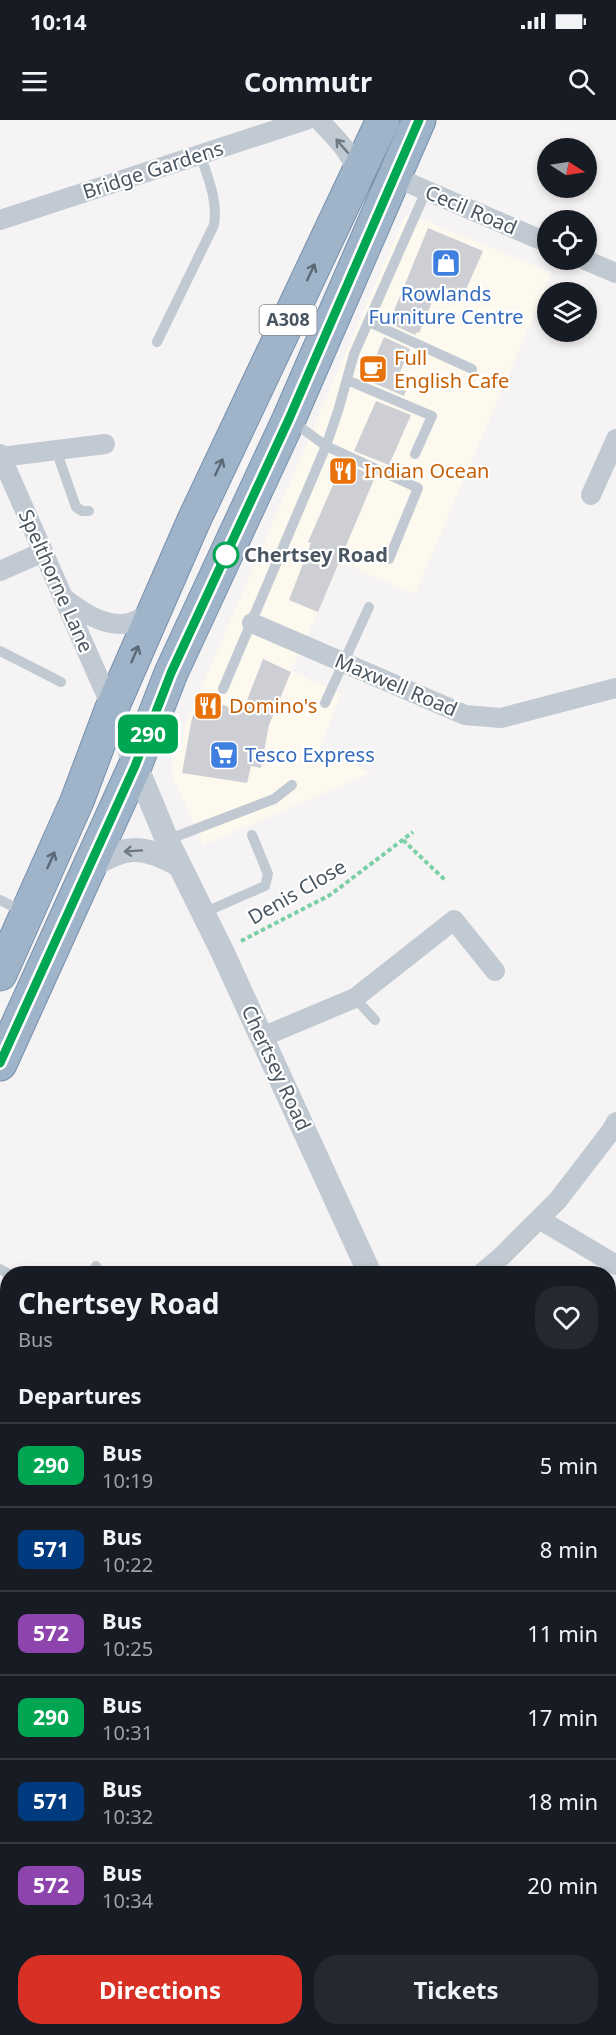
<!DOCTYPE html>
<html lang="en">
<head>
<meta charset="utf-8">
<style>
  :root { --surface:#171b24; --page:#242831; --text:#f1f3f6; --muted:#9ea1a6; --line:#363941; --accent:#d93025 }
  body { margin:0; font-family:"Noto Sans",sans-serif; background:var(--page); color:var(--text); height:100vh; display:flex; flex-direction:column; font-size:22px; white-space:nowrap }
  * { box-sizing:border-box; margin:0 }
  p { font-size:20px; color:var(--muted) }
  .icon { flex:none; width:33px; height:33px; fill:none; stroke:currentColor; stroke-width:2; stroke-linecap:round; stroke-linejoin:round }
  .map { position:relative; flex:1; overflow:hidden }
  .panel { position:absolute; left:0px; top:1146px; width:616px; height:770px; display:flex; flex-direction:column; background:var(--surface); border-radius:24px 24px 0 0; box-shadow:0 3px 9px #0003 }
  .panel>* { flex:none }
  .badge { padding:0 12px; border-radius:9px; font-size:21px; line-height:39px }
  .needle { width:39px; rotate:102deg }
  .fabs { position:absolute; left:537px; top:18px; display:grid; gap:12px }
  .fabs a { display:grid; place-items:center; width:60px; height:60px; border-radius:50%; background:var(--surface); box-shadow:0 3px 9px #0003; font-size:30px }
  .map>.badge { position:absolute; translate:-50% -50%; box-shadow:0 0 0 3px #fff }
  h2 { padding:0 18px; font-size:22px; line-height:54px }
  .round { display:grid; place-items:center; flex:none; width:63px; height:63px; border-radius:24px; background:var(--page) }
  .headline { display:flex; align-items:center; justify-content:space-between; height:102px; padding:0 18px }
  h1 { font-size:28px; font-weight:700; line-height:45px }
  .cta { display:flex; gap:12px; margin-top:auto; padding:12px 18px }
  .cta a { flex:1; height:69px; border-radius:24px; background:var(--accent); color:#fff; font-size:24px; font-weight:700; line-height:69px; text-align:center }
  .cta a+a { background:var(--page); color:var(--text) }
  ul { padding:0; list-style:none }
  li { display:flex; align-items:center; gap:18px; height:84px; padding:0 18px; border-top:2px solid var(--line) }
  li div { flex:1 }
  li b { display:block; font-size:22px }
  li em { font-style:normal }
  li .badge { min-width:66px; font-weight:700; text-align:center }
  .status { display:flex; justify-content:space-between; align-items:center; height:42px; padding:0 30px; background:var(--surface); direction:ltr }
  .status svg { height:16px; fill:currentColor }
  header { display:flex; justify-content:space-between; align-items:center; height:78px; padding:0 18px; background:var(--surface); font-size:27px; font-weight:700 }
  .map>svg:first-child { display:block }
  .commercial { fill:#fdf9ef }
  .building { fill:#cdcfd5 }
  .lines { fill:none; stroke-linecap:round; stroke-linejoin:round }
  .trunk-casing { stroke:#7690ad; stroke-width:35 }
  .path { stroke:#7ad0a6; stroke-width:4; stroke-dasharray:4.5 3; stroke-linecap:butt }
  .service { stroke:#c1cad2; stroke-width:10 }
  .minor { stroke:#c1cad2; stroke-width:20 }
  .tertiary { stroke:#c1cad2; stroke-width:24 }
  .trunk { stroke:#9fb4c9; stroke-width:33 }
  .oneway { stroke:#6e7983 }
  .oneway2 { stroke:#5b6976 }
  .line-casing { stroke:#fff; stroke-width:14 }
  .line { stroke:#00a651; stroke-width:9 }
  .stop-dot { fill:#fff; stroke:#00a651; stroke-width:3 }
  .labels { text-anchor:middle; stroke-width:4.5; stroke-linejoin:round; paint-order:stroke }
  .shield { fill:#fff; stroke:#808990; stroke-width:1.5 }
  .shield-label { font-size:18px; font-weight:bold; fill:#4a5661 }
  .street-label { font-size:20px; fill:#4a5661; stroke:#fff }
  .shop-label { font-size:20px; fill:#366cbe; stroke:#fff }
  .food-label { font-size:20px; fill:#c56008; stroke:#fff; text-anchor:start }
  .stop-label { font-size:20px; font-weight:bold; fill:#4a5661; stroke:#fff; text-anchor:start }
</style>
</head>
<body>
<div class="status"><b>10:14</b><svg viewBox="0 0 49 12"><path d="M0 12V9h3v3zM5 12V6h3v6zM10 12V3h3v9zM15 12V0h3v12zM26 1h20v11H26zM47 4h2v5h-2z"/></svg></div>
<header><svg class="icon" aria-label="menu" viewBox="0 0 24 24"><path d="M4 6h16M4 12h16M4 18h16"/></svg>Commutr<svg class="icon" aria-label="search" viewBox="0 0 24 24"><circle cx="10" cy="10" r="6"/><path d="M15 15l6 6"/></svg></header>
<div class="map">
<svg width="616" height="1915" viewBox="0 0 616 1915">
  <rect width="100%" height="100%" fill="#f5f3f3"/>
  <path class="commercial" d="M406 93 552 153 415 474 340 442 291 551 341 574 320 628 371 653 203 725 172 655V636Z"/>
  <path class="building" d="M428 108 483 131 462 179 438 168 419 213 417 212 415 215 389 203Z
    M384 217 410 229 394 266 406 271 404 276 371 262 373 257 368 255Z
    M376 281 411 295 389 345 354 331Z
    M343 342 375 357 318 492 289 480 311 423 308 422Z
    M263 539 291 552 269 605 261 648 251 646 247 663 182 653 192 598 203 576 242 593Z"/>
  <g class="lines">
    <g class="trunk-casing">
      <path id="trunk" d="M0 854 77 681 112 588 194 400 383 0
        M0 944 135 646 171 553 289 299 419 0"/>
    </g>
    <path class="path" d="M403 720 446 761
      M241 821 330 775 413 712"/>
    <path class="service" d="M369 202 472 249
      M157 222 214 105C218 80 208 58 200 34
      M347 260 432 296 415 334
      M292 301 326 326 418 368 389 439
      M56 330 76 387 82 391H89
      M0 531 61 562
      M223 569 326 326 338 291 354 234 426 71
      M325 583 369 487
      M167 720 274 679 292 665
      M0 780 24 792
      M203 793 265 766 268 754 252 715
      M355 878 375 900
      M96 1146 97 1154
      M0 1149 9 1154"/>
    <path class="minor" d="M319 0C334 17 354 33 356 56
      M395 57 548 123
      M0 100 306 0
      M585 140 616 153
      M0 334 112 588
      M1 337 105 324
      M591 375 616 319
      M0 451 43 432
      M65 479C81 491 101 505 123 504 134 504 145 496 154 490
      M252 503 465 595 501 598 616 568
      M262 917 355 878 454 800 495 851
      M539 1099 616 1145
      M481 1154 503 1135 558 1080 611 1011 616 1002
      M0 1334 8 1337
      M0 1787 8 1790
      M282 1908 297 1915
      M22 1915 25 1908
      M229 1915 233 1908
      M361 1915 364 1908"/>
    <path class="tertiary" d="M112 588 167 720 222 831 370 1154
      M88 749C124 725 141 724 179 745
      M609 1507 616 1513"/>
    <use href="#trunk" class="trunk"/>
  </g>
  <defs><path id="oneway-shaft" d="M-6 0H5M1.5-3L5.5 0L1.5 3" fill="none" stroke-width="1.6" stroke-linecap="round" stroke-linejoin="round" transform="scale(1.5)"/></defs>
  <g class="oneway">
    <use href="#oneway-shaft" transform="translate(342 26) rotate(-131)"/>
    <use href="#oneway-shaft" transform="translate(133 731) rotate(176)"/>
  </g>
  <g class="oneway2">
    <use href="#oneway-shaft" transform="translate(311 152) rotate(-65)"/>
    <use href="#oneway-shaft" transform="translate(219 347) rotate(-65)"/>
    <use href="#oneway-shaft" transform="translate(135 534) rotate(-67)"/>
    <use href="#oneway-shaft" transform="translate(51 740) rotate(-66)"/>
  </g>
  <g class="lines">
    <g class="line-casing">
      <path id="line" d="M0 943 135 646 171 553 289 299 419 0"/>
    </g>
    <use href="#line" class="line"/>
  </g>
  <defs>
    <g id="shop-square" transform="scale(1.5)"><rect x="-9" y="-9" width="18" height="18" rx="4" fill="#3f7fe0" stroke="#fff"/><path d="M-5-2.5h2.3a2.7 3.5 0 0 1 5.4 0H5L5.5 6h-11ZM-1.5-2.5h3a1.5 2.3 0 0 0-3 0Z" fill="#fff"/></g>
    <g id="cafe-square" transform="scale(1.5)"><rect x="-9" y="-9" width="18" height="18" rx="4" fill="#e8710a" stroke="#fff"/><path d="M-5.5-4.5H6V0H3Q3 3.5 0 3.5H-2.5Q-5.5 3.5-5.5 0ZM3-3.2v2h1.7v-2ZM-6 4.5H4V6H-6Z" fill="#fff"/></g>
    <g id="restaurant-square" transform="scale(1.5)"><rect x="-9" y="-9" width="18" height="18" rx="4" fill="#e8710a" stroke="#fff"/><path d="M-5-6h1v4h1v-4h1v4h1v-4h1v5L-1.5 .5V6h-2V.5L-5-1ZM5-6V6H3V1.5H1.5Q1.5-4 5-6Z" fill="#fff"/></g>
    <g id="supermarket-square" transform="scale(1.5)"><rect x="-9" y="-9" width="18" height="18" rx="4" fill="#3f7fe0" stroke="#fff"/><path d="M-6-5.5h2.5l.6 2H6L4.5 2H-2.5L-4.4-4H-6ZM-1.5 3.2a1.3 1.3 0 1 0 .1 0ZM3 3.2a1.3 1.3 0 1 0 .1 0Z" fill="#fff"/></g>
  </defs>
  <g fill-rule="evenodd">
    <use href="#shop-square" x="446" y="143"/>
    <use href="#cafe-square" x="373" y="249"/>
    <use href="#restaurant-square" x="343" y="351"/>
    <use href="#restaurant-square" x="208" y="586"/>
    <use href="#supermarket-square" x="224" y="635"/>
  </g>
  <circle class="stop-dot" cx="226" cy="435" r="12"/>
  <g class="labels">
    <rect class="shield" x="259.5" y="185" width="57" height="30" rx="4.5"/>
    <g class="shield-label">
      <text x="288" y="206">A308</text>
    </g>
    <g class="street-label">
      <text transform="translate(153 50) rotate(-18)" y="7">Bridge Gardens</text>
      <text transform="translate(471 90) rotate(23)" y="7">Cecil Road</text>
      <text transform="translate(56 461) rotate(66)" y="7">Spelthorne Lane</text>
      <text transform="translate(396 565) rotate(23)" y="7">Maxwell Road</text>
      <text transform="translate(297 772) rotate(-30)" y="7">Denis Close</text>
      <text transform="translate(276 948) rotate(65)" y="7">Chertsey Road</text>
    </g>
    <g class="shop-label">
      <text x="446" y="181">Rowlands<tspan x="446" dy="23">Furniture Centre</tspan></text>
      <text x="245" y="642" text-anchor="start">Tesco Express</text>
    </g>
    <g class="food-label">
      <text x="394" y="245">Full<tspan x="394" dy="23">English Cafe</tspan></text>
      <text x="364" y="358">Indian Ocean</text>
      <text x="229" y="593">Domino's</text>
    </g>
    <g class="stop-label">
      <text x="244" y="442">Chertsey Road</text>
    </g>
  </g>
</svg>
<div class="fabs">
<a><svg class="needle" viewBox="-14 -14 28 28"><path d="M0-13l5 13h-10z" fill="#e53935"/><path d="M0 13l5-13h-10z" fill="#9ea1a6"/></svg></a>
<a><svg class="icon" aria-label="locate" viewBox="0 0 24 24"><circle cx="12" cy="12" r="6"/><path d="M12 2v4M12 18v4M2 12h4M18 12h4"/></svg></a>
<a><svg class="icon" aria-label="layers" viewBox="0 0 24 24"><path d="M12 4l9 5-9 5-9-5zM3 14l9 5 9-5"/></svg></a>
</div>
<b class="badge" style="left:148px;top:614px;background:#00a651;color:#fff">290</b>
<section class="panel">
<div class="headline"><div><h1>Chertsey Road</h1><p>Bus</p></div><a class="round"><svg class="icon" aria-label="heart" viewBox="0 0 24 24"><path d="M12 20l-8-8c-3-5 5-10 8-4 3-6 11-1 8 4z"/></svg></a></div>
<h2>Departures</h2>
<ul>
<li><span class="badge" style="background:#00a651;color:#fff">290</span><div><b>Bus</b><p>10:19</p></div><em>5 min</em></li>
<li><span class="badge" style="background:#003b80;color:#fff">571</span><div><b>Bus</b><p>10:22</p></div><em>8 min</em></li>
<li><span class="badge" style="background:#8e44ad;color:#fff">572</span><div><b>Bus</b><p>10:25</p></div><em>11 min</em></li>
<li><span class="badge" style="background:#00a651;color:#fff">290</span><div><b>Bus</b><p>10:31</p></div><em>17 min</em></li>
<li><span class="badge" style="background:#003b80;color:#fff">571</span><div><b>Bus</b><p>10:32</p></div><em>18 min</em></li>
<li><span class="badge" style="background:#8e44ad;color:#fff">572</span><div><b>Bus</b><p>10:34</p></div><em>20 min</em></li>
</ul>
<div class="cta"><a>Directions</a><a>Tickets</a></div>
</section>
</div>
</body>
</html>
